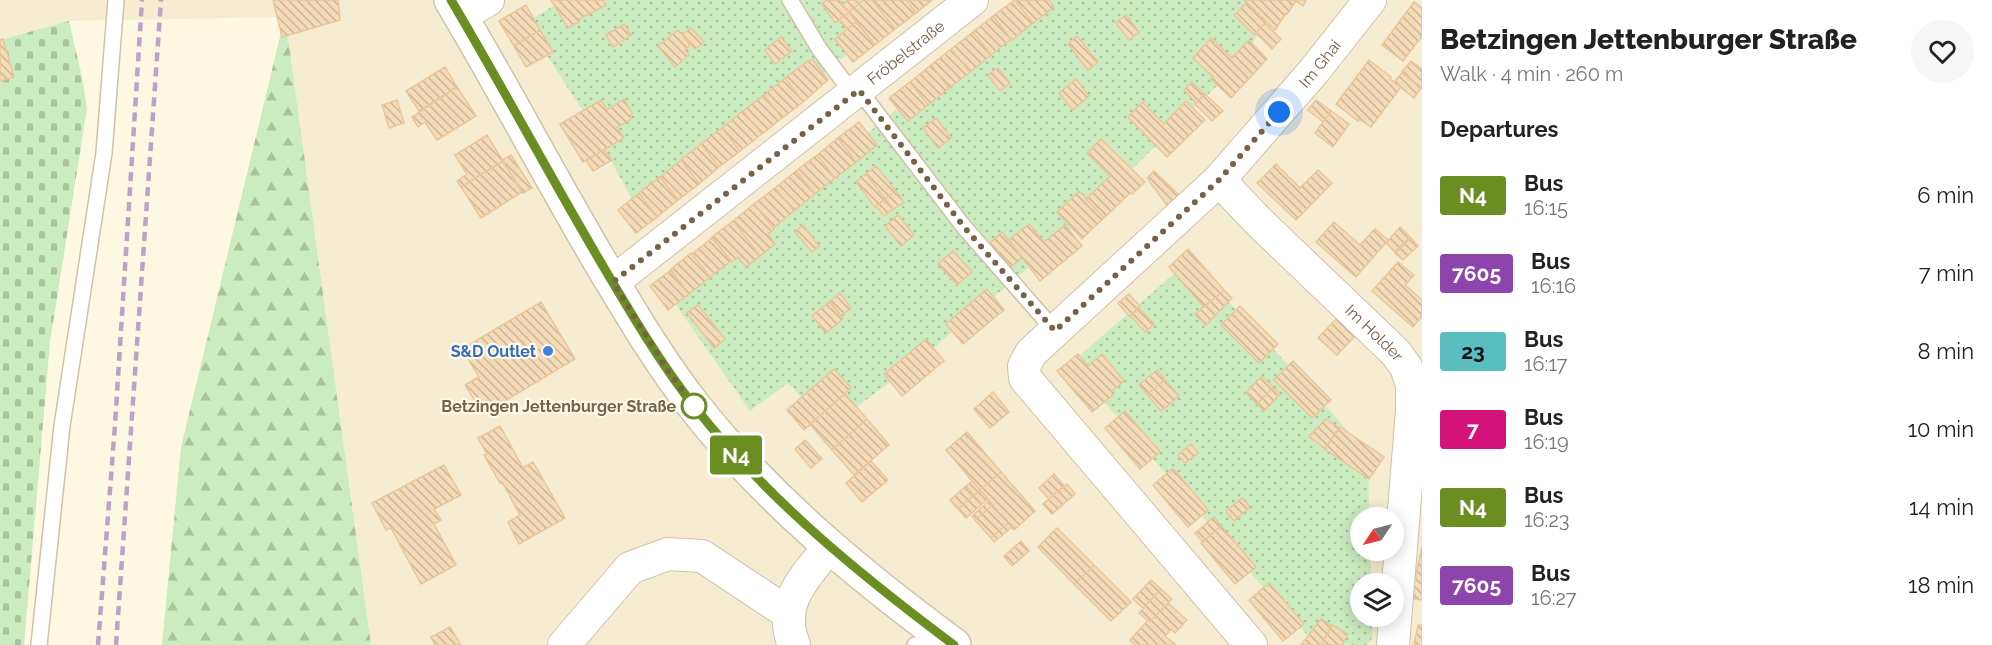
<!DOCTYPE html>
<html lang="en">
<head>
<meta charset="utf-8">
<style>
  :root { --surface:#fff; --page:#f6f6f6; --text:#222; --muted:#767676 }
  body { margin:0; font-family:Raleway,sans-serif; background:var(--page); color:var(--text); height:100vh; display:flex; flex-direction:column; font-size:22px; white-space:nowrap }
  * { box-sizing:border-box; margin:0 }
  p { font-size:20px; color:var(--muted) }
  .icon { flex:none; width:33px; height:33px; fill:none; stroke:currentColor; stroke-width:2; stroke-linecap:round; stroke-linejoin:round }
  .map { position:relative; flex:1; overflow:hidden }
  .panel { display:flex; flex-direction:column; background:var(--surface); width:570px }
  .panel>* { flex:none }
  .badge { padding:0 12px; border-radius:4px; font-size:21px; line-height:39px }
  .needle { width:39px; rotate:235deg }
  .controls { position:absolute; left:1350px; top:507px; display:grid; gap:12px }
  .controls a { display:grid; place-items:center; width:54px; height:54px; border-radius:50%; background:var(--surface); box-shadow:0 3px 15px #0003; font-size:30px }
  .you { position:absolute; width:30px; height:30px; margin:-15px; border:4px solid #fff; border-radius:50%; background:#1a73e8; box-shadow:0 0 0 9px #1a73e833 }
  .map>.badge { position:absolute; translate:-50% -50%; box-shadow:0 0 0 3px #fff }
  h2 { padding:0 18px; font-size:22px; line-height:54px }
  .round { display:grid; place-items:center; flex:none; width:63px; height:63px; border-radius:32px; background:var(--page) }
  .head { display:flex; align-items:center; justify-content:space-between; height:102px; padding:0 18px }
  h1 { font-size:28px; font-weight:800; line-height:45px }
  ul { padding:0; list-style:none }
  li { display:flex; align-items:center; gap:18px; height:78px; padding:0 18px }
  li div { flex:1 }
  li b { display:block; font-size:22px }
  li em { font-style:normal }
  li .badge { min-width:66px; font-weight:700; text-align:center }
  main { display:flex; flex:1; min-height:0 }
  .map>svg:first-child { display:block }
  .residential { fill:#f6ecd1; fill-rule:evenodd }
  .green { fill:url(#green-dots) }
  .forest { fill:url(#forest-firs) }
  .cemetery { fill:url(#cemetery-stones) }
  .building { fill:url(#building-back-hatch); stroke:#e9c698; stroke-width:1.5 }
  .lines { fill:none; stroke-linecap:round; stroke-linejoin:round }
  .service-casing { stroke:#d0c1a9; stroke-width:18 }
  .minor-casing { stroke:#d0c1a9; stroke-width:34 }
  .tertiary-casing { stroke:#d0c1a9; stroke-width:36 }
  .service { stroke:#fff; stroke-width:15 }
  .minor { stroke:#fff; stroke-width:32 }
  .tertiary { stroke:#fff; stroke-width:33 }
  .rail { stroke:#bda1c8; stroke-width:4.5; stroke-dasharray:9 6; stroke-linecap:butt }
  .line-casing { stroke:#fff; stroke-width:14 }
  .line { stroke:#6b8e23; stroke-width:9 }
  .walk { stroke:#776147; stroke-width:6; stroke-dasharray:0 10.8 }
  .shop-dot { fill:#3f7fe0; stroke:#fffbea; stroke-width:2 }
  .stop-dot { fill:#fff; stroke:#6b8e23; stroke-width:3 }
  .labels { text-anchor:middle; stroke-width:4.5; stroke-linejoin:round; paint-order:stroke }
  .street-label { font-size:16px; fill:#776147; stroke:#fffbea }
  .shop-label { font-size:16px; font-weight:bold; fill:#366cbe; stroke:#fffbea; text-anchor:end }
  .stop-label { font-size:16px; font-weight:bold; fill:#776147; stroke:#fffbea; text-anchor:end }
</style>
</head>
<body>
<main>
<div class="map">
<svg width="1422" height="645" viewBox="0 0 1422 645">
  <defs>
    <pattern id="green-dots" width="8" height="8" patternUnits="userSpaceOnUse" patternTransform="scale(1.5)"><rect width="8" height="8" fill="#caecc0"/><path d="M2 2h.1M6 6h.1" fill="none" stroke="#a9c39e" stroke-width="1.8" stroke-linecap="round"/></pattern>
    <pattern id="forest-firs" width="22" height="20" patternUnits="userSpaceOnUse" patternTransform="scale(1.5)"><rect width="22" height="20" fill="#caecc0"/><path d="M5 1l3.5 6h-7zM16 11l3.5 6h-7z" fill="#a9c39e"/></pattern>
    <pattern id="cemetery-stones" width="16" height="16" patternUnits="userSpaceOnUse" patternTransform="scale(1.5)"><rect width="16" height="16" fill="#caecc0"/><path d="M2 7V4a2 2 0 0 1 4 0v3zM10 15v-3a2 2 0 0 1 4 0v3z" fill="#a9c39e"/></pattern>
    <pattern id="building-back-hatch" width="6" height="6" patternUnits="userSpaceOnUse" patternTransform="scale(1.5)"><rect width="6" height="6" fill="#f5dcb9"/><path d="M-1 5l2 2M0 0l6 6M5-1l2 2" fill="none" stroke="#cbb698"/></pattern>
  </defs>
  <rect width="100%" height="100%" fill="#fef8e3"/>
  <path class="residential" d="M0 0H1422V645H371L285 17 69 21 0 40ZM1360 518H1394V550H1360ZM1360 584H1394V616H1360Z"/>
  <path class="green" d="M564 0H916L641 216 594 129 526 22Z
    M1031 0H1280L1240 63 1051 249 911 367 829 427 788 383 750 411 669 295Z
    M1190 260 1316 395 1368 454 1369 517 1360 518V550L1370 551 1371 583 1360 584V616L1372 617V638L1367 645H1317L1279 606 1071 363Z"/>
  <path class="forest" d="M285 16 371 645H162L181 447Z"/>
  <path class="cemetery" d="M69 21 82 77 87 108 50 342 24 645H0V40Z"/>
  <path class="building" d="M273 0H338L340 20 282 37Z
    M551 0H603L606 5 579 19 580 21 568 28Z
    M827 0H839L849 12 835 23 822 4Z
    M848 0H856L859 4 849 12 842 5Z
    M864 0H872L895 29 875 45 849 12Z
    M872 0H906L916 13 895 29Z
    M906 0H932L916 13Z
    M1015 0H1049L1054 7 1033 23Z
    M1015 0 1033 23 1012 40 993 16Z
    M1244 0H1306L1303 6 1296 1 1287 14 1286 13 1275 30Z
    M1247 2 1266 22 1254 35 1234 15Z
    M1414 2 1422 8V36L1403 61 1382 45Z
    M526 5 540 30 514 46 499 21Z
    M849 12 856 22 847 29 839 20Z
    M1126 15 1139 32 1129 40 1116 23Z
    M993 16 1011 39 991 55 973 32Z
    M856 22 875 45 853 62 835 39Z
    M1265 23 1281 39 1272 49 1256 33Z
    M624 24 631 35 613 47 606 35Z
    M691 28 704 42 695 49 683 34Z
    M540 30 553 52 526 67 514 46Z
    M678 30 690 45 685 50 689 55 675 67 658 46Z
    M973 32 991 55 970 72 951 49Z
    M1077 36 1098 62 1088 70 1068 44Z
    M781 37 792 51 775 64 765 50Z
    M1211 38 1232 58 1249 40 1267 59 1231 98 1211 79 1213 77 1193 58Z
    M3 39 14 77 0 81V40Z
    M951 49 970 72 949 88 931 65Z
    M810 60H813L828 80 803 102 785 78Z
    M1369 60 1391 77 1390 79 1401 87 1371 127 1359 119 1358 121 1336 104Z
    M1411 61 1422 69V88L1402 72Z
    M931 65 949 88 928 105 910 82Z
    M445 67 457 87 419 111 406 91Z
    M998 68 1010 83 1000 91 988 75Z
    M1402 73 1421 88 1414 98 1394 82Z
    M785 78 803 102 782 118 764 95Z
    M1076 79 1089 96 1073 110 1059 93Z
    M910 82 928 105 908 121 889 98Z
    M1192 82 1204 94 1196 103 1184 90Z
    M457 87 476 116 437 140 425 122 418 127 412 117Z
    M1205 94 1223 111 1212 121 1195 104Z
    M764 95 782 118 762 134 743 111Z
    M624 99 632 113 630 120 617 127 624 138 583 162 560 124 601 100 607 110Z
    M397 100 404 123 389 128 382 105Z
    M1145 100 1143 103 1164 124 1186 101 1205 120 1167 157 1128 117Z
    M1316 100 1331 111 1323 122 1308 110Z
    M743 111 762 134 740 151 722 128Z
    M1331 111 1349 124 1333 147 1315 133Z
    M936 118 951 138 938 148 923 128Z
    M859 122 877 145 856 162 838 138Z
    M722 128 740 151 719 167 701 144Z
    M487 135 503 161 461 187 457 181 467 174 455 155Z
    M838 138 856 162 835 178 817 155Z
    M1101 139 1145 182 1132 194 1130 193 1104 218 1086 199 1110 176 1087 153Z
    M701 144 719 167 699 184 681 160Z
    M604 150 612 160 593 171 586 160Z
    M511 155 532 188 523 193 502 160Z
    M817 155 835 178 815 194 796 171Z
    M681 160 699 184 678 200 660 177Z
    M503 161 522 192 481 218 461 187Z
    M1276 164 1300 188 1318 170 1332 183 1296 220 1257 183Z
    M876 166 896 191 885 199 866 174Z
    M796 171 815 194 794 211 775 188Z
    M1154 171 1180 196 1169 208 1147 178Z
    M866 174 885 199 875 207 856 182Z
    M660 177 678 200 657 217 639 193Z
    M775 188 794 211 773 228 754 204Z
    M896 191 904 202 894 209 885 199Z
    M1079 191 1104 218 1092 229 1067 203Z
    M639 193 657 217 636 233 618 210Z
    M885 199 893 209 884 216 876 206Z
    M1067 203 1092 229 1082 239 1057 212Z
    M754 204 774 229 768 234 775 244 760 256 733 221Z
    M898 215 914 235 901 246 885 226Z
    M733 221 760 256 746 267 738 257 732 262 712 237Z
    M1334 222 1360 245 1375 229 1388 240 1356 277 1316 242Z
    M1029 224 1044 242 1065 225 1082 246 1040 281 1009 240Z
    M803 225 819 246 812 252 795 232Z
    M1400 227 1410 237 1395 252 1386 243Z
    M1002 232 1022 257 1011 267 990 243Z
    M712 238 731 261 710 277 692 254Z
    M1411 238 1418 246 1403 260 1395 253Z
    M1188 249 1224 290 1204 307 1169 267Z
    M953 251 972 272 957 285 938 264Z
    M691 253 710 277 689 294 670 270Z
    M1398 262 1414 275 1405 285 1422 300V316L1413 327 1372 291Z
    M671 270 689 294 668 310 650 286Z
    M987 289 1004 310 963 344 946 324Z
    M1224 290 1232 298 1206 325 1195 314Z
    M840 293 851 308 841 315 830 301Z
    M1129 294 1140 306 1129 316 1118 303Z
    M541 302 575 359 483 414 465 385 479 377 462 349Z
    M829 302 843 319 826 333 812 316Z
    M698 305 725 339 714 348 687 313Z
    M1240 306 1278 344 1259 363 1221 325Z
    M1139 308 1154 324 1145 332 1131 316Z
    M1337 318 1355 336 1337 355 1318 338Z
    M926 339 944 361 902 396 884 374Z
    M1078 354 1088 366 1102 354 1124 381 1111 392 1113 395 1092 412 1057 371Z
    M1293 361 1331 400 1312 418 1274 380Z
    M834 369 851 388 804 430 787 410Z
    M1157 370 1165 380 1147 394 1139 385Z
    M1262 376 1273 387 1257 404 1246 393Z
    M1165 380 1179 396 1161 411 1147 394Z
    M1273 387 1280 394 1264 411 1257 404Z
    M993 392 1009 412 990 428 974 409Z
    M845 394 867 419 832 450 810 424Z
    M1125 411 1160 452 1140 469 1105 428Z
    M867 419 889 445 854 475 832 450Z
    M1326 419 1339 428 1325 448 1309 437Z
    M500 426 523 468 533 462 565 518 519 544 508 522 520 515 502 482 500 483 484 455 487 454 478 438Z
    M1340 427 1384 457 1369 479 1325 449Z
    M967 432 1001 472 980 490 946 450Z
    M805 440 822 459 811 468 795 449Z
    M1191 444 1198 453 1185 463 1178 455Z
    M871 461 888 480 862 502 846 483Z
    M444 465 461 495 434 509 441 520 434 524 456 565 421 584 391 528 386 530 372 503Z
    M1173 468 1208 510 1188 527 1153 485Z
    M1001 472 1035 511 1014 530 1008 523 991 538 975 520 993 505 980 490Z
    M1054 474 1064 486 1049 499 1039 488Z
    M972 481 980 490 974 495 966 486Z
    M1067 484 1075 494 1052 514 1043 504Z
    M966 486 974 495 958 509 950 500Z
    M980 490 988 499 982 504 974 495Z
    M974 495 982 504 966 518 958 509Z
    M1242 498 1250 507 1234 521 1226 511Z
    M989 501 993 505 975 520 972 516Z
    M1214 517 1221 526 1203 542 1195 533Z
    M1008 523 1012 527 994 542 991 538Z
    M1221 526 1256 567 1235 584 1201 543Z
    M1057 528 1094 565 1074 584 1038 547Z
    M1021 541 1029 551 1012 566 1004 556Z
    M1422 546V600L1411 598Z
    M1094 565 1131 602 1111 621 1074 584Z
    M1151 580 1161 589 1143 608 1133 599Z
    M1269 583 1304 624 1283 641 1249 600Z
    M1161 589 1172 599 1150 622 1139 613Z
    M1168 603 1187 620 1175 633 1171 629 1165 636 1176 645H1135L1130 640 1148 620 1150 622Z
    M1321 619 1332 626 1321 645H1301Z
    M1332 625 1348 634 1342 645H1321Z
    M1418 625H1422V645H1414Z
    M450 627 461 645H435L431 637Z"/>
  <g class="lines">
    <g class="service-casing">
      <path id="service" d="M790 0 820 50 853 94
        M859 90 964 227 1055 331
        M39 645 62 426 104 153 116 0
        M915 645 945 643"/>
    </g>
    <g class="minor-casing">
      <g id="minor">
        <path d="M460 16 488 0"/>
        <path id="s1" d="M1219 180 1259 222 1396 353 1406 367 1412 385V411L1393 645"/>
        <path id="s2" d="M613 282 972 0"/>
        <path d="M564 645 630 568 668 554 702 556 788 613"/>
        <path d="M794 645C777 603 805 577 830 546"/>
        <path id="s3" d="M1251 645 1025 378 1024 366 1031 353 1219 180 1314 71 1370 0"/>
      </g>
    </g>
    <g class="tertiary-casing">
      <path id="tertiary" d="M451 0C503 87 550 177 602 265 631 313 659 361 694 406 767 499 859 575 954 645"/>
    </g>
    <use href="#service" class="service"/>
    <use href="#minor" class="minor"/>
    <use href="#tertiary" class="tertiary"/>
    <path class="rail" d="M98 645 115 425 142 0
      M116 645 161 0"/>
  </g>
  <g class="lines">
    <g class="line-casing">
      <path id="line" d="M451 0C502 86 549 174 600 261 629 310 658 360 694 406 767 499 859 574 954 645"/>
    </g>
    <use href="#line" class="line"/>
    <path class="walk" d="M694 406 668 371 613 282 859 90 964 227 1055 331 1219 180 1279 112"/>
  </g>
  <circle class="shop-dot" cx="548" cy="351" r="6"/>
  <circle class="stop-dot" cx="694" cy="406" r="12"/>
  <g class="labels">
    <g class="street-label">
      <text dy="6" stroke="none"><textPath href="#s2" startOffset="372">Fröbelstraße</textPath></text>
      <text dy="6" stroke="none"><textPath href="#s3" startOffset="786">Im Ghai</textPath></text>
      <text dy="6" stroke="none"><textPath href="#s1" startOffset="218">Im Holder</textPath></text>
    </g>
    <g class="shop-label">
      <text x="536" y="357">S&amp;D Outlet</text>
    </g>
    <g class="stop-label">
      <text x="676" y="412">Betzingen Jettenburger Straße</text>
    </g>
  </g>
</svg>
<div class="controls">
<a><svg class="needle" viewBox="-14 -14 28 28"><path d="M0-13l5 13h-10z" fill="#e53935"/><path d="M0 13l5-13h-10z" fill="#767676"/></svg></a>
<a><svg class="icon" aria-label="layers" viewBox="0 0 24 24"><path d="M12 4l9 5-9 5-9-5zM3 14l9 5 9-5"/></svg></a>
</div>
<div class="you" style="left:1279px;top:112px"></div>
<b class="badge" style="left:736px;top:455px;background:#6b8e23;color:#fff">N4</b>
</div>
<section class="panel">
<div class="head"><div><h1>Betzingen Jettenburger Straße</h1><p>Walk · 4 min · 260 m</p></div><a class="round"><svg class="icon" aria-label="heart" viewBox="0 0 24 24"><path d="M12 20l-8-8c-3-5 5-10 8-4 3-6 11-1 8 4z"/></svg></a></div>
<h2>Departures</h2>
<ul>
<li><span class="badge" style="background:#6b8e23;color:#fff">N4</span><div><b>Bus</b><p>16:15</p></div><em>6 min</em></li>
<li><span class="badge" style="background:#8e44ad;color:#fff">7605</span><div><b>Bus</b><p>16:16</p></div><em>7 min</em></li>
<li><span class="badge" style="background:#5abec1;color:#111">23</span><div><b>Bus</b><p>16:17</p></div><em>8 min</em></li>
<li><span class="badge" style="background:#d4127b;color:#fff">7</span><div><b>Bus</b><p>16:19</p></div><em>10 min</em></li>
<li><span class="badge" style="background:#6b8e23;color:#fff">N4</span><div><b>Bus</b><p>16:23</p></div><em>14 min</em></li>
<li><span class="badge" style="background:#8e44ad;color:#fff">7605</span><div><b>Bus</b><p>16:27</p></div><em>18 min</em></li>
</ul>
</section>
</main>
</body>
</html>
